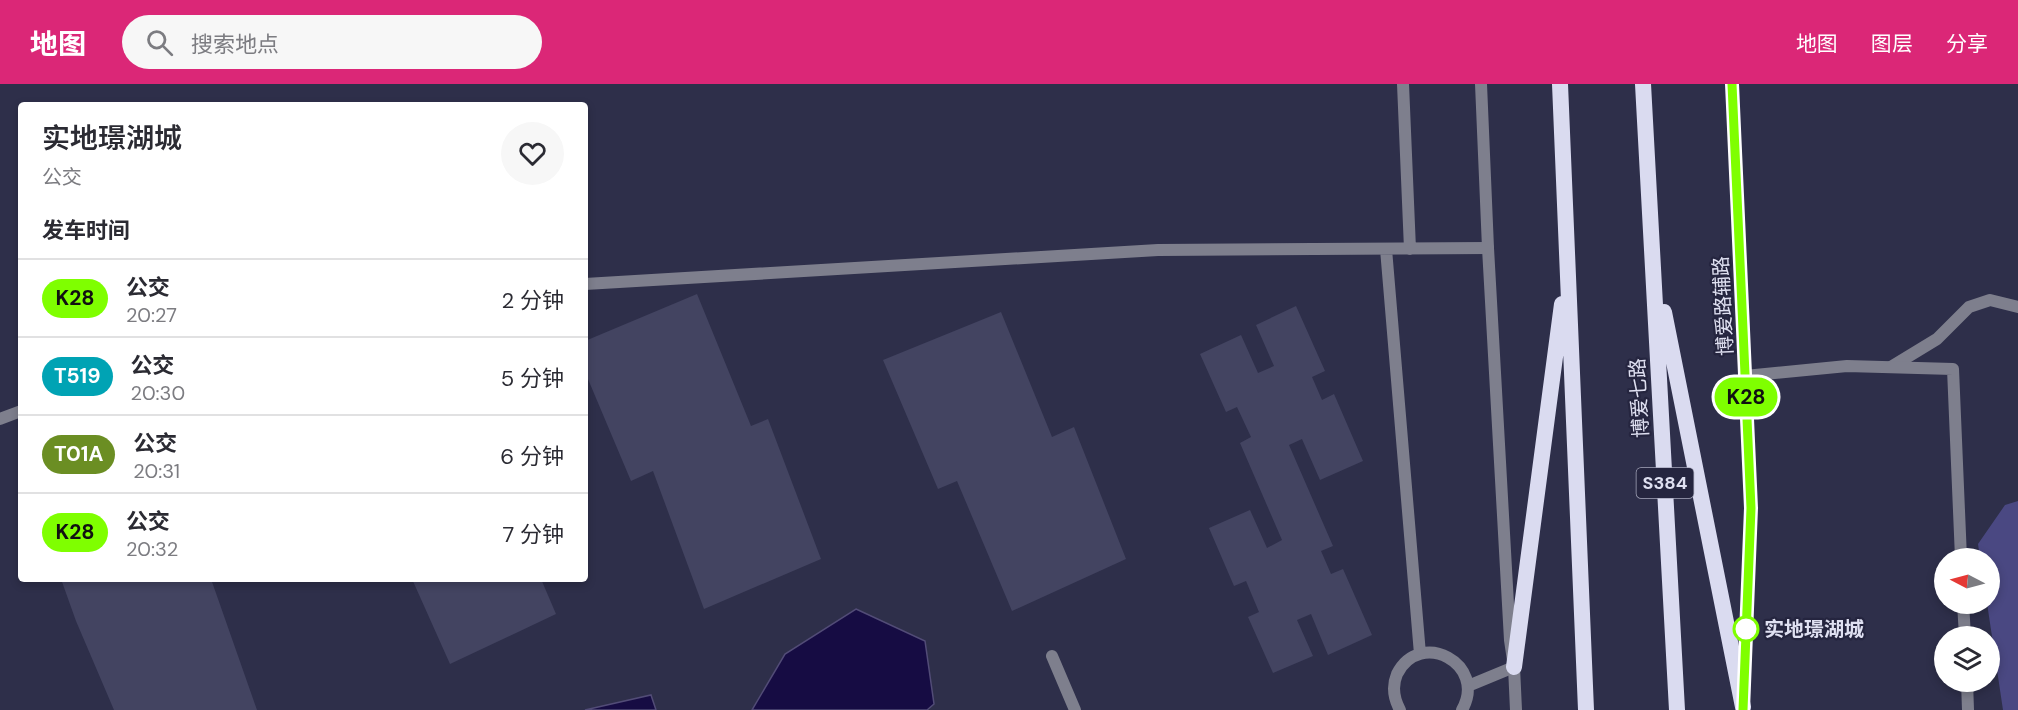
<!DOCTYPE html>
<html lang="zh">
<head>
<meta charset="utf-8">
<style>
  :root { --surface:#fff; --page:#f7f7f7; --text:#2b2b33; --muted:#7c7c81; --line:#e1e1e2; --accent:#db2777 }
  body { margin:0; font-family:"DM Sans","Noto Sans SC",sans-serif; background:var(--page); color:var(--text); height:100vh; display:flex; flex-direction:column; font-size:22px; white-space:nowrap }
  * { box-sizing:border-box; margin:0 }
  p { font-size:20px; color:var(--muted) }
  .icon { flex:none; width:33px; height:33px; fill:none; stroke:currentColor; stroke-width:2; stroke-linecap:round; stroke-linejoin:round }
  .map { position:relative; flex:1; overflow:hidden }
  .sheet { position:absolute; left:18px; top:18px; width:570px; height:480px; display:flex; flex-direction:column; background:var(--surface); border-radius:6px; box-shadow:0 3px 9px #0003 }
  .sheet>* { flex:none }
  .badge { padding:0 12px; border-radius:20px; font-size:21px; line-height:39px }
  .needle { width:39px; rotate:276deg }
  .fabs { position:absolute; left:1934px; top:464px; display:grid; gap:12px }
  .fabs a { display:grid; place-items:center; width:66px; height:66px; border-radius:50%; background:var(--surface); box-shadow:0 3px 9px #0003; font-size:30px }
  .map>.badge { position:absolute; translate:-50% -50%; box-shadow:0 0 0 3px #fff }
  h2 { padding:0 24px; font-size:22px; line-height:54px }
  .round { display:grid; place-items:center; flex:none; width:63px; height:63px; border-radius:32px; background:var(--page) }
  .headline { display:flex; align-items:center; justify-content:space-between; height:102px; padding:0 24px }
  h1 { font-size:28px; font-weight:600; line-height:45px }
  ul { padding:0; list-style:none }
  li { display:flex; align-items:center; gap:18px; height:78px; padding:0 24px; border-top:2px solid var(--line) }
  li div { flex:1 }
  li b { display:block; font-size:22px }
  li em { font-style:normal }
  li .badge { min-width:66px; font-weight:700; text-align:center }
  header { display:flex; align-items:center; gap:36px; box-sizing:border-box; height:84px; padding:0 30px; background:var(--accent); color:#fff }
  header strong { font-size:28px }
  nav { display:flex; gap:33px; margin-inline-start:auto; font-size:21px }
  .search { width:420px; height:54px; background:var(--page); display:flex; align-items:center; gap:15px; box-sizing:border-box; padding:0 21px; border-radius:33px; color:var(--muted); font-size:22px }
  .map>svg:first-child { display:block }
  .green { fill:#4a4882 }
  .water { fill:#160c43; stroke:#524c77; stroke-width:1.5 }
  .building { fill:#434461 }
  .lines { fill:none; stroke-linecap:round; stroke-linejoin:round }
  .service { stroke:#7e7f8d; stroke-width:12 }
  .minor { stroke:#7e7f8d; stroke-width:12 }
  .tertiary { stroke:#7e7f8d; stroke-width:12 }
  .trunk { stroke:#dadbf0; stroke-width:16 }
  .line-casing { stroke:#fff; stroke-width:14 }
  .line { stroke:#7fff00; stroke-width:9 }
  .stop-dot { fill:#fff; stroke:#7fff00; stroke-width:3 }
  .labels { text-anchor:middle; stroke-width:4.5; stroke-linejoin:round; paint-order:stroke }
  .shield { fill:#25253f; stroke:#a7a8bc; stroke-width:1.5 }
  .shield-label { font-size:18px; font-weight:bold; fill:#dfe0f1 }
  .street-label { font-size:20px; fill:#dfe0f1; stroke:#25253f }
  .stop-label { font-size:20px; font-weight:bold; fill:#dfe0f1; stroke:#25253f; text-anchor:start }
</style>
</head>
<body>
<header>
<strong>地图</strong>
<div class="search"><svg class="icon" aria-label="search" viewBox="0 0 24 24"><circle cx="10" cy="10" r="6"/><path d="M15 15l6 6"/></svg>搜索地点</div>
<nav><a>地图</a><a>图层</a><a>分享</a></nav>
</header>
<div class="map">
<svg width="2018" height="626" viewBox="0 0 2018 626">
  <rect width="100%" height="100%" fill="#2e2f4a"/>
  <path class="green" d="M2018 417V626H2003L1987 519H1989V474H1980L1978 460 2005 421Z"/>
  <path class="water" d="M856 525 925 557 934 620 927 626H752L785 570Z
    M651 611 656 626H585Z"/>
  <path class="building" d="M697 210 751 342 768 335 821 475 704 525 653 387 631 397 585 288V257Z
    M1296 222 1325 287 1312 293 1322 316 1334 310 1363 377 1320 396 1302 355 1289 361 1333 462 1321 467 1331 490 1343 485 1372 551 1328 571 1311 530 1297 536 1313 572 1273 589 1248 533 1259 528 1246 497 1234 502 1209 444 1250 426 1267 464 1282 456 1240 359 1251 353 1237 323 1226 328 1200 270 1241 251 1258 289 1274 282 1256 241Z
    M1001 228 1052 353 1074 343 1126 475 1012 527 957 397 938 405 883 276Z
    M61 495H211L257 626H114L76 537Z
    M412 495H541L556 530 450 580Z"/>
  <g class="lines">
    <path class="service" d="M1891 283 1937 255 1969 223 1990 216 2018 223"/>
    <path class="minor" d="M1403 0 1410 165
      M1386 165 1420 570
      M585 200 1158 166 1488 164
      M1745 292 1847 282 1953 285 1961 474
      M0 335 21 327
      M1963 519 1965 552
      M1052 572 1075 626
      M1967 597 1968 626
      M1468 602 1514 583
      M1400 626C1394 615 1392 602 1397 590 1420 544 1488 580 1462 626"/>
    <path class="tertiary" d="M1481 0 1488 164 1510 556 1514 583 1516 626
      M1732 0 1751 424 1744 604"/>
    <path class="trunk" d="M1560 0 1586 626
      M1643 0 1677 626
      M1664 228 1743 623
      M1514 583 1562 220"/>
  </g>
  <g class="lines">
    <g class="line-casing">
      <path id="line" d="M1732 0 1751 424 1743 626"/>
    </g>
    <use href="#line" class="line"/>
  </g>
  <circle class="stop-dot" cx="1746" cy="545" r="12"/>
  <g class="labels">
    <rect class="shield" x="1636.5" y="384" width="57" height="30" rx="4.5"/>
    <g class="shield-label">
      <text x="1665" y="405">S384</text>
    </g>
    <g class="street-label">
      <text transform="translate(1723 222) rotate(-93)" y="7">博爱路辅路</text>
      <text transform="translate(1639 314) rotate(-93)" y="7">博爱七路</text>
    </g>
    <g class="stop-label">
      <text x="1764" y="552">实地璟湖城</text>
    </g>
  </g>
</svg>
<div class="fabs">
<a><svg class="needle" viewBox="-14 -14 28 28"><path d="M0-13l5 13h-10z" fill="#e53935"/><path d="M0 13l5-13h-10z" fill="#7c7c81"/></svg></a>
<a><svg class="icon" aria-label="layers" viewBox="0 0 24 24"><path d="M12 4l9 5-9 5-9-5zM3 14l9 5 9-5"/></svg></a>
</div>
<b class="badge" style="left:1746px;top:313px;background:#7fff00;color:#111">K28</b>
<section class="sheet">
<div class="headline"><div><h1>实地璟湖城</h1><p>公交</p></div><a class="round"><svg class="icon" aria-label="heart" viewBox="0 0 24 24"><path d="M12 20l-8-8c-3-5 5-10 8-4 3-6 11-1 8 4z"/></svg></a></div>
<h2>发车时间</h2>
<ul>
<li><span class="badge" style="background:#7fff00;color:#111">K28</span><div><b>公交</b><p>20:27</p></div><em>2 分钟</em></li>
<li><span class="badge" style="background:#00a3b4;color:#fff">T519</span><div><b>公交</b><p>20:30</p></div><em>5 分钟</em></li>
<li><span class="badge" style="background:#6b8e23;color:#fff">T01A</span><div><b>公交</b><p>20:31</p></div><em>6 分钟</em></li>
<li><span class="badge" style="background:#7fff00;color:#111">K28</span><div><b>公交</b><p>20:32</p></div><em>7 分钟</em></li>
</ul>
</section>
</div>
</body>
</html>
